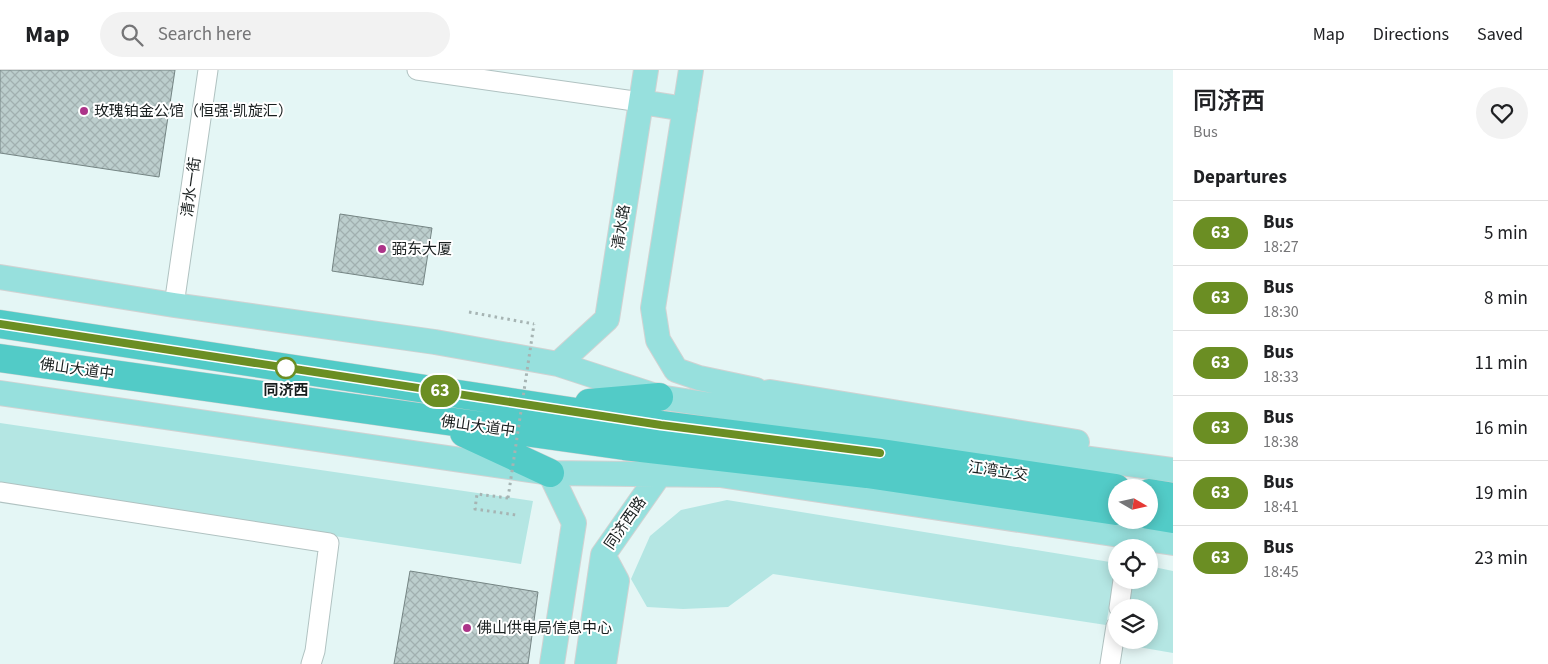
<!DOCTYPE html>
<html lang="en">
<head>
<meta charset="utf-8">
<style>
  :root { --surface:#fff; --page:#f2f2f2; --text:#202124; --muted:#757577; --line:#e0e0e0 }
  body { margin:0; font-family:"Source Sans 3","Noto Sans SC",sans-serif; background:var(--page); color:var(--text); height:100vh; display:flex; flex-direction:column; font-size:19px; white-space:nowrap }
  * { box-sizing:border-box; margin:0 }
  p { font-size:16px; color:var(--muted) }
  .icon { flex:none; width:28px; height:28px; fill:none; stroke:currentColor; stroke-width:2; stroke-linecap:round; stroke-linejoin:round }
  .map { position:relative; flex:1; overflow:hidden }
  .side { display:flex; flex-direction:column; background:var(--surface); width:375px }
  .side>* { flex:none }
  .badge { padding:0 10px; border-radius:16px; font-size:18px; line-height:32px }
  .needle { width:32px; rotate:99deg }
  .controls { position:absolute; left:1108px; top:409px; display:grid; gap:10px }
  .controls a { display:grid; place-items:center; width:50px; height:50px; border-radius:50%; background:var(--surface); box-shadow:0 2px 12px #0003; font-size:25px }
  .map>.badge { position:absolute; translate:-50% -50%; box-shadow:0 0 0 2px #fff }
  h2 { padding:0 20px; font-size:19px; line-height:45px }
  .round { display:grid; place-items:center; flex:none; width:52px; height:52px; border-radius:26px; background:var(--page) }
  .head { display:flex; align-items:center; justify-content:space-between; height:85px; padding:0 20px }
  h1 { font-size:24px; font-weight:600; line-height:38px }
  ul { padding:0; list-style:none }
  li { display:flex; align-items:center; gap:15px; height:65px; padding:0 20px; border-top:1px solid var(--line) }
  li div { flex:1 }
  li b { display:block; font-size:19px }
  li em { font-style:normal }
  li .badge { min-width:55px; font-weight:700; text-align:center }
  header { display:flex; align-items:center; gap:30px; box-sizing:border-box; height:70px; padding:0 25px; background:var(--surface); border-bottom:1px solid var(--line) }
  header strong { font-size:24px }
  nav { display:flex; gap:28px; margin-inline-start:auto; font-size:18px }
  .search { width:350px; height:45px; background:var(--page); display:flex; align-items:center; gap:12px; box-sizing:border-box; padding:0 18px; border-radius:28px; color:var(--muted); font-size:19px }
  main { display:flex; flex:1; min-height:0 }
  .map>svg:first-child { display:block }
  .park { fill:#b4e6e3 }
  .building { fill:url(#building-cross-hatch); stroke:#748483 }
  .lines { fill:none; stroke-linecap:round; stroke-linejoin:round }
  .minor-casing { stroke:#b0c2c1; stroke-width:21 }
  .major-casing { stroke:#d1d2d2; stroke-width:26 }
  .highway-casing { stroke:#d1d2d2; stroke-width:29 }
  .path { stroke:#a6b4b3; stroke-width:3; stroke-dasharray:2.5 4; stroke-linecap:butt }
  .minor { stroke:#fff; stroke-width:19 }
  .major { stroke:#97e0dd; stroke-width:24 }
  .highway { stroke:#52cbc7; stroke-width:28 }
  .path-bridge { stroke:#a6b4b3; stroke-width:3; stroke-dasharray:2.5 4; stroke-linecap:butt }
  .line-casing { stroke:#fff; stroke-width:11 }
  .line { stroke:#6b8e23; stroke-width:8 }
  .poi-dot { fill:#ac3489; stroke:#fff; stroke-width:2 }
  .stop-dot { fill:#fff; stroke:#6b8e23; stroke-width:2.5 }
  .labels { text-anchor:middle; stroke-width:4; stroke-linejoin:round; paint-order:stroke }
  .poi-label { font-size:15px; fill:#181e1e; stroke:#fff; text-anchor:start }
  .street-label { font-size:15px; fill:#181e1e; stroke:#fff }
  .stop-label { font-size:15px; font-weight:bold; fill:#181e1e; stroke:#fff }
</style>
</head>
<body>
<header>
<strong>Map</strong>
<div class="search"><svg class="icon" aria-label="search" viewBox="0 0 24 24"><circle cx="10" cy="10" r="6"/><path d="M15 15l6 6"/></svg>Search here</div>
<nav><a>Map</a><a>Directions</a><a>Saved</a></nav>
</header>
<main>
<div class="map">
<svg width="1173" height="594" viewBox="0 0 1173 594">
  <defs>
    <pattern id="building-cross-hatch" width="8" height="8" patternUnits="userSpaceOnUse" patternTransform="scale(1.25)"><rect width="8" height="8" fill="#bccecd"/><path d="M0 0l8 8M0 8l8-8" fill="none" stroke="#a1b0b0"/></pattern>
  </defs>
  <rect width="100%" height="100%" fill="#e4f6f5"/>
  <path class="park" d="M0 353 533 431 521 494 0 416Z
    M727 430 1116 493V501L1106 555 773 504 728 537 683 539 647 537 631 509 650 466 681 440Z
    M1149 496 1173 501V583L1121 574V570H1149V538L1127 537 1131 510H1149Z"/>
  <path class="building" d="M0 0H175L159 107 0 83Z
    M340 144 432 158 423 215 332 201Z
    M410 501 538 522 528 594H394Z"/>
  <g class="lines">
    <g class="minor-casing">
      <path id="minor" d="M417 0 641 32
        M174 235 208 0
        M0 422 329 473 315 581 311 594
        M1119 538 1123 510
        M1110 594 1116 556"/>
    </g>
    <g class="major-casing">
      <path id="major" d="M691 0 653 238 658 270 676 300 699 308 756 320
        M641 32 685 39
        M0 207 174 235 435 272 558 294 659 327 868 359 1173 400
        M558 294 607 249 646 0
        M0 323 550 403 720 405 1173 473
        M723 331 770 322 1077 372
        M550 403 574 453 552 594
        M603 485 617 511 604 594
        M587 594 603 485 659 405"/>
    </g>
    <g class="highway-casing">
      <path id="highway" d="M0 254 661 355 880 383 1116 418
        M0 288 624 376 867 404 1116 441
        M589 333 659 327
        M464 363 550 403
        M1149 423 1173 427
        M1149 445 1173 449"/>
    </g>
    <path class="path" d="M469 242 534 254
      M508 428 477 424 475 439 516 445"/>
    <use href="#minor" class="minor"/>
    <use href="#major" class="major"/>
    <use href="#highway" class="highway"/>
    <path class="path-bridge" d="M508 428 534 254"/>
  </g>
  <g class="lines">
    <g class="line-casing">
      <path id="line" d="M0 254 661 355 880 383"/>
    </g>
    <use href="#line" class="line"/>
  </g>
  <g class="poi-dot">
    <circle cx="84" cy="41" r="5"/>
    <circle cx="382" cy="179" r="5"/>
    <circle cx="467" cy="558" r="5"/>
  </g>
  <circle class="stop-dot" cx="286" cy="298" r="10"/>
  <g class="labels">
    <g class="poi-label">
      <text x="94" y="46">玫瑰铂金公馆（恒强·凯旋汇）</text>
      <text x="392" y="184">弼东大厦</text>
      <text x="477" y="563">佛山供电局信息中心</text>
    </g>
    <g class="street-label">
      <text transform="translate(191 117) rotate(-82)" y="5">清水一街</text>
      <text transform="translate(621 157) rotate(-81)" y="5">清水路</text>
      <text transform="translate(77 299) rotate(8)" y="5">佛山大道中</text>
      <text transform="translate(478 356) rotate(8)" y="5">佛山大道中</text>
      <text transform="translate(998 401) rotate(8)" y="5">江湾立交</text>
      <text transform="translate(625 453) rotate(-55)" y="5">同济西路</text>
    </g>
    <g class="stop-label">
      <text x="286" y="325">同济西</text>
    </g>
  </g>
</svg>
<div class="controls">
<a><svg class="needle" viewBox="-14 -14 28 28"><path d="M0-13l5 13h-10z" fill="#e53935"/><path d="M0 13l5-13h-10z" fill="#757577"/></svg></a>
<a><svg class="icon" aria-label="locate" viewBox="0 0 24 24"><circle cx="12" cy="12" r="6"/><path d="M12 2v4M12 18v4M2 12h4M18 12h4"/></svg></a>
<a><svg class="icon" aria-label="layers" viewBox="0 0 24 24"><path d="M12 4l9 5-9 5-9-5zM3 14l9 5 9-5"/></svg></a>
</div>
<b class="badge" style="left:440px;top:321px;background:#6b8e23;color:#fff">63</b>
</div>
<section class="side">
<div class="head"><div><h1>同济西</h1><p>Bus</p></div><a class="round"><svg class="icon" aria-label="heart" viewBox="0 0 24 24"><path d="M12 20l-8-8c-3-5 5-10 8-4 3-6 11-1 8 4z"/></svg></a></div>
<h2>Departures</h2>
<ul>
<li><span class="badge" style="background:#6b8e23;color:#fff">63</span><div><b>Bus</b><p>18:27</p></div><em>5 min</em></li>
<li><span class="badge" style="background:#6b8e23;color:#fff">63</span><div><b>Bus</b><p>18:30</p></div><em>8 min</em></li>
<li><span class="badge" style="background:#6b8e23;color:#fff">63</span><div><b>Bus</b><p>18:33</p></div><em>11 min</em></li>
<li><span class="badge" style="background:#6b8e23;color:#fff">63</span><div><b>Bus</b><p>18:38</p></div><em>16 min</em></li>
<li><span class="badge" style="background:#6b8e23;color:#fff">63</span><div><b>Bus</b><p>18:41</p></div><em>19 min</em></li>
<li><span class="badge" style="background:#6b8e23;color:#fff">63</span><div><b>Bus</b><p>18:45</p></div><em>23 min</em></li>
</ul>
</section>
</main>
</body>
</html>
